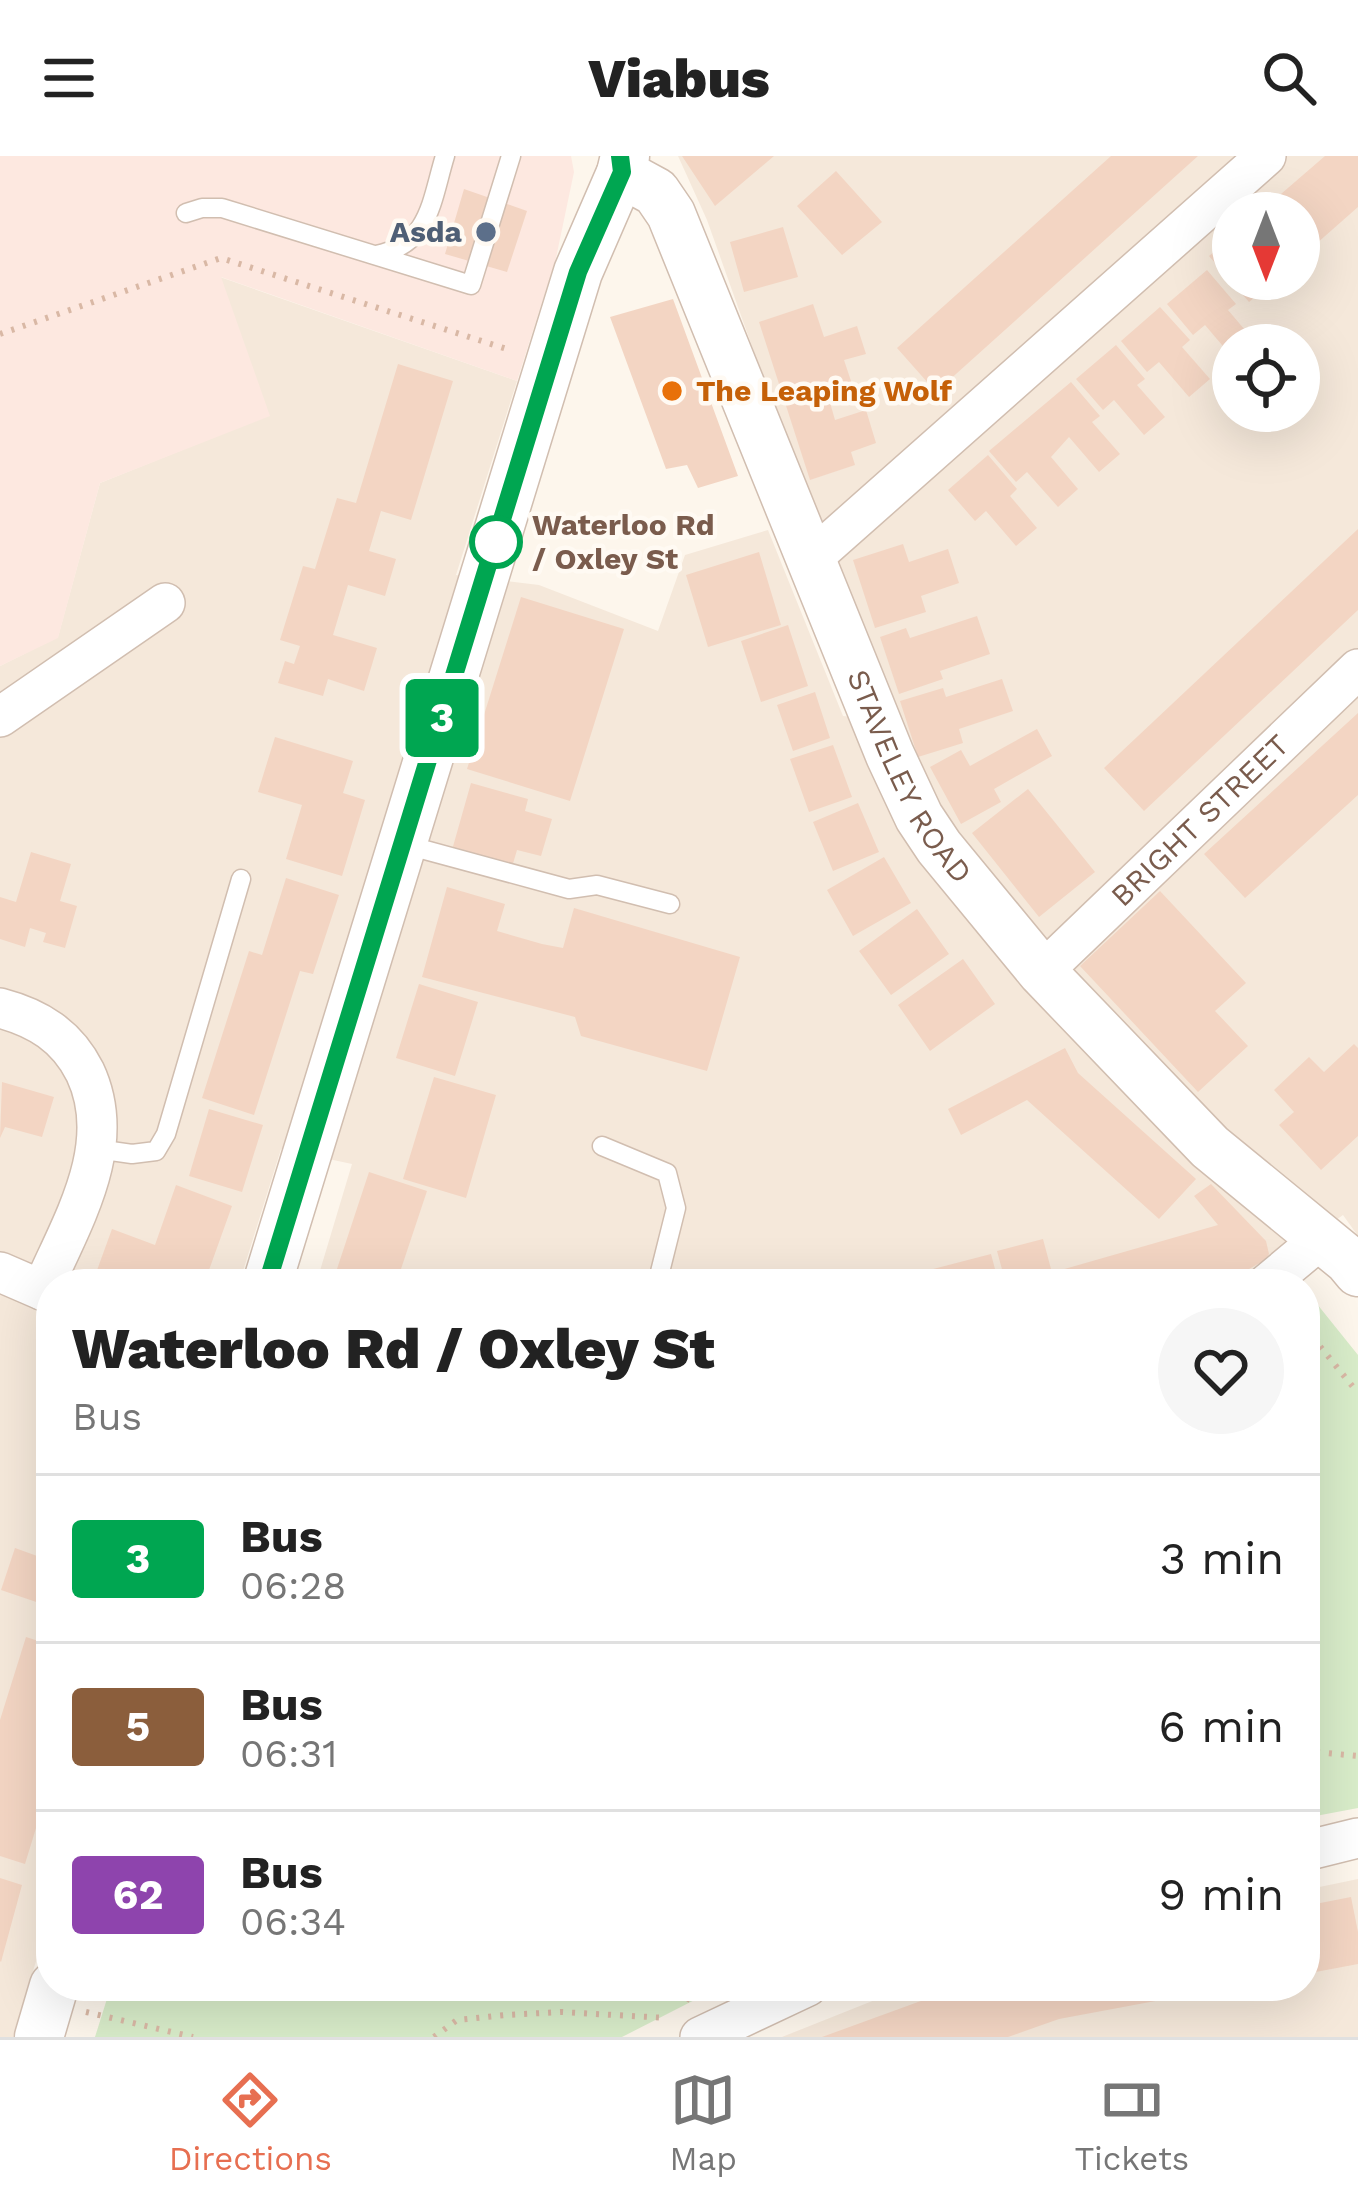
<!DOCTYPE html>
<html lang="en">
<head>
<meta charset="utf-8">
<style>
  :root { --surface:#fff; --page:#f6f6f6; --text:#222; --muted:#767676; --line:#e0e0e0; --accent:#e76f51 }
  body { margin:0; font-family:"Work Sans",sans-serif; background:var(--page); color:var(--text); height:100vh; display:flex; flex-direction:column; font-size:45px; white-space:nowrap }
  * { box-sizing:border-box; margin:0 }
  p { font-size:39px; color:var(--muted) }
  .icon { flex:none; width:66px; height:66px; fill:none; stroke:currentColor; stroke-width:2; stroke-linecap:round; stroke-linejoin:round }
  .map { position:relative; flex:1; overflow:hidden }
  .sheet { position:absolute; left:36px; top:1113px; width:1284px; height:732px; display:flex; flex-direction:column; background:var(--surface); border-radius:48px; box-shadow:0 12px 48px #0002 }
  .sheet>* { flex:none }
  .badge { padding:0 24px; border-radius:9px; font-size:42px; line-height:78px }
  .needle { width:78px; rotate:180deg }
  .controls { position:absolute; left:1212px; top:36px; display:grid; gap:24px }
  .controls a { display:grid; place-items:center; width:108px; height:108px; border-radius:50%; background:var(--surface); box-shadow:0 12px 48px #0002; font-size:60px }
  .map>.badge { position:absolute; translate:-50% -50%; box-shadow:0 0 0 6px #fff }
  .round { display:grid; place-items:center; flex:none; width:126px; height:126px; border-radius:63px; background:var(--page) }
  .summary { display:flex; align-items:center; justify-content:space-between; height:204px; padding:0 36px }
  h1 { font-size:57px; font-weight:800; line-height:90px }
  ul { padding:0; list-style:none }
  li { display:flex; align-items:center; gap:36px; height:168px; padding:0 36px; border-top:3px solid var(--line) }
  li div { flex:1 }
  li b { display:block; font-size:45px }
  li em { font-style:normal }
  li .badge { min-width:132px; font-weight:700; text-align:center }
  header { display:flex; justify-content:space-between; align-items:center; height:156px; padding:0 36px; background:var(--surface); font-size:54px; font-weight:800 }
  .tabs { display:flex; justify-content:space-around; align-items:center; height:168px; border-top:3px solid var(--line); background:var(--surface); font-size:33px; color:var(--muted) }
  .tabs a { display:grid; justify-items:center; gap:6px }
  .tabs .on { color:var(--accent) }
  .map>svg:first-child { display:block }
  .residential { fill:#f5e8da; fill-rule:evenodd }
  .commercial { fill:#fde8e0 }
  .green { fill:#d8ecc9 }
  .building { fill:#f3d5c3 }
  .lines { fill:none; stroke-linecap:round; stroke-linejoin:round }
  .service-casing { stroke:#d1beb0; stroke-width:21 }
  .minor-casing { stroke:#d1beb0; stroke-width:42 }
  .tertiary-casing { stroke:#d1beb0; stroke-width:51 }
  .path { stroke:#d9b8a5; stroke-width:6; stroke-dasharray:3 9; stroke-linecap:butt }
  .service { stroke:#fff; stroke-width:18 }
  .minor { stroke:#fff; stroke-width:39 }
  .tertiary { stroke:#fff; stroke-width:48 }
  .line-casing { stroke:#fff; stroke-width:27 }
  .line { stroke:#00a651; stroke-width:18 }
  .service-dot { fill:#5c6f8a; stroke:#fffaf3; stroke-width:4.5 }
  .food-dot { fill:#e8710a; stroke:#fffaf3; stroke-width:4.5 }
  .stop-dot { fill:#fff; stroke:#00a651; stroke-width:6 }
  .labels { text-anchor:middle; stroke-width:9; stroke-linejoin:round; paint-order:stroke }
  .service-label { font-size:30px; font-weight:bold; fill:#4e5e75; stroke:#fffaf3; text-anchor:end }
  .food-label { font-size:30px; font-weight:bold; fill:#c56008; stroke:#fffaf3; text-anchor:start }
  .stop-label { font-size:30px; font-weight:bold; fill:#7a5c4d; stroke:#fffaf3; text-anchor:start }
  .street-label { font-size:30px; fill:#7a5c4d; stroke:#fffaf3 }
</style>
</head>
<body>
<header><svg class="icon" aria-label="menu" viewBox="0 0 24 24"><path d="M4 6h16M4 12h16M4 18h16"/></svg>Viabus<svg class="icon" aria-label="search" viewBox="0 0 24 24"><circle cx="10" cy="10" r="6"/><path d="M15 15l6 6"/></svg></header>
<div class="map">
<svg width="1358" height="1881" viewBox="0 0 1358 1881">
  <rect width="100%" height="100%" fill="#fdf6ec"/>
  <path class="residential" d="M678 0H1358V1080L1343 1059 1260 1119 1229 1128H316L352 1008 281 993 239 1128H51V1756L13 1881H0V510L58 481 100 327 269 259 220 121 517 225 456 419 539 429 658 475 685 399 768 374 843 560 899 565 805 339 707 64ZM1233 57H1299V123H1233ZM1233 189H1299V255H1233Z
    M1358 1723V1881H782L910 1830H1305V1734Z"/>
  <path class="commercial" d="M0 0H571L574 16 556 102 517 225 221 121 270 260 100 327 58 482 0 510Z"/>
  <path class="green" d="M1317 1148 1358 1199V1652L1305 1662V1151Z
    M111 1830H722L622 1881H95Z"/>
  <path class="building" d="M682 0H774L715 50Z
    M1111 0H1198L936 236 897 192Z
    M1325 0H1358V51L1299 103V57H1259Z
    M836 15 882 66 842 99 797 50Z
    M464 33 527 55 507 116 445 98Z
    M783 71 798 121 744 136 730 86Z
    M1233 80V123H1276L1249 146 1209 100Z
    M1207 114 1236 148 1228 154 1256 187 1233 189V202L1205 169 1193 179 1167 148Z
    M673 143 738 320 698 332 687 309 666 313 610 161Z
    M813 148 824 181 857 170 866 198 844 204 852 228 827 236 835 264 866 254 876 287 851 296 855 309 810 324 759 166Z
    M1160 151 1190 184 1182 191 1210 223 1189 241 1159 206 1147 216 1121 185Z
    M1116 189 1145 223 1137 229 1165 261 1144 279 1114 244 1103 254 1076 223Z
    M398 208 453 225 411 364 381 355 369 395 396 403 385 440 348 429 333 479 377 492 364 535 328 523 323 540 278 527 285 505 294 508 300 490 280 484 303 410 315 413 337 342 356 347Z
    M1071 226 1100 260 1092 266 1120 298 1099 316 1069 281 1051 301 1078 333 1058 351 1027 316 1016 326 989 295Z
    M988 299 1017 333 1010 340 1037 372 1016 390 986 355 975 365 948 334Z
    M1358 373V454L1144 655 1104 612Z
    M903 388 909 406 948 393 959 427 921 440 926 456 875 472 853 404Z
    M759 396 781 469 708 491 686 419Z
    M521 441 624 473 570 645 467 613Z
    M977 460 990 498 940 515 943 523 899 538 880 481 906 472 910 482Z
    M788 469 808 530 761 546 741 485Z
    M1002 523 1013 555 959 573 963 587 918 601 900 545 943 532 946 541Z
    M815 536 830 582 793 595 777 549Z
    M1358 557V639L1245 742 1204 698Z
    M1037 573 1052 600 994 633 1001 646 961 668 930 611 961 594 970 610Z
    M275 581 353 605 343 637 365 644 342 720 286 703 302 649 258 636Z
    M833 589 852 641 809 656 790 603Z
    M471 627 528 643 525 655 552 663 541 700 517 694 512 711 452 694Z
    M1028 633 1095 716 1039 761 972 677Z
    M858 647 879 696 833 715 813 666Z
    M31 696 71 708 60 745 77 750 65 792 43 786 46 777 30 772 25 791 0 783V741L16 746Z
    M884 701 911 747 853 780 827 734Z
    M286 722 339 739 313 818 300 815 254 959 202 942 249 795 262 799Z
    M447 731 505 748 497 775 542 788 563 792 574 752 740 801 707 915 581 880 575 861 422 821Z
    M1160 735 1246 827 1215 855 1248 890 1198 936 1080 810Z
    M917 753 949 798 891 839 859 795Z
    M963 803 995 848 930 895 898 849Z
    M419 828 478 846 455 920 396 902Z
    M1354 888 1358 892V980L1321 1014 1279 969 1294 956 1274 934 1309 901 1324 916Z
    M1065 892 1078 917 1196 1023 1159 1063 1027 944 961 979 948 953Z
    M434 921 496 939 466 1042 403 1023Z
    M2 926 54 941 42 981 5 971 0 982Z
    M209 953 263 969 242 1036 189 1020Z
    M369 1016 427 1035 396 1128H362L335 1119Z
    M1211 1028 1266 1085 1269 1098 1265 1104 1249 1113 1197 1128H1065L1061 1114 1218 1069 1194 1040Z
    M176 1029 232 1050 204 1128H92L112 1073 155 1089Z
    M1043 1083 1055 1128H1006L997 1095Z
    M991 1098 999 1128H884L883 1126Z
    M535 1118 562 1127V1128H531Z
    M50 1359H51V1394L40 1390Z
    M15 1392 51 1405V1451L1 1434Z
    M26 1481 51 1489V1623L25 1708 0 1700V1564Z
    M0 1722 22 1729 1 1806 0 1805Z
    M1351 1741 1358 1776V1808L1305 1818V1750Z
    M962 1830H1224L1225 1832 1059 1863 1008 1881H822Z"/>
  <g class="lines">
    <g class="service-casing">
      <path id="service" d="M186 57 202 52H222L471 129 511 0
        M376 99C430 88 431 46 445 0
        M403 688 569 733 597 729 670 748
        M602 990 667 1017 676 1052 657 1128
        M97 993 132 998 156 995 166 978 241 723"/>
    </g>
    <g class="minor-casing">
      <g id="minor">
        <path d="M810 404 1266 0"/>
        <path d="M0 561 165 447"/>
        <path id="s1" d="M1042 816 1358 513"/>
        <path d="M0 852C38 862 67 880 85 916 120 990 71 1067 42 1134"/>
        <path d="M0 1116 51 1138"/>
        <path d="M1267 1128 1322 1082"/>
        <path d="M1305 1695 1358 1682"/>
        <path d="M700 1881 808 1830"/>
      </g>
    </g>
    <g class="tertiary-casing">
      <g id="tertiary">
        <path id="s2" d="M621 17 656 36 671 58 890 599 919 661 939 691 1042 816 1210 991 1348 1104 1358 1116"/>
        <path d="M267 1128 578 116 621 17 625 0"/>
        <path d="M39 1881 54 1830"/>
      </g>
    </g>
    <path class="path" d="M0 178 221 102 510 194
      M1305 1172 1358 1237
      M1305 1595 1358 1600
      M686 1845 696 1830
      M86 1856 193 1881
      M434 1881 457 1864 506 1859 561 1856 667 1862"/>
    <use href="#service" class="service"/>
    <use href="#minor" class="minor"/>
    <use href="#tertiary" class="tertiary"/>
  </g>
  <g class="lines">
    <g class="line-casing">
      <path id="line" d="M267 1128 578 116 622 16 620 0"/>
    </g>
    <use href="#line" class="line"/>
  </g>
  <circle class="service-dot" cx="486" cy="76" r="12"/>
  <circle class="food-dot" cx="672" cy="235" r="12"/>
  <circle class="stop-dot" cx="496" cy="386" r="24"/>
  <g class="labels">
    <g class="service-label">
      <text x="462" y="86">Asda</text>
    </g>
    <g class="food-label">
      <text x="696" y="245">The Leaping Wolf</text>
    </g>
    <g class="stop-label">
      <text x="532" y="379">Waterloo Rd<tspan x="532" dy="34">/ Oxley St</tspan></text>
    </g>
    <g class="street-label">
      <text dy="10" stroke="none"><textPath href="#s2" startOffset="678">STAVELEY ROAD</textPath></text>
      <text dy="10" stroke="none"><textPath href="#s1" startOffset="219">BRIGHT STREET</textPath></text>
    </g>
  </g>
</svg>
<div class="controls">
<a><svg class="needle" viewBox="-14 -14 28 28"><path d="M0-13l5 13h-10z" fill="#e53935"/><path d="M0 13l5-13h-10z" fill="#767676"/></svg></a>
<a><svg class="icon" aria-label="locate" viewBox="0 0 24 24"><circle cx="12" cy="12" r="6"/><path d="M12 2v4M12 18v4M2 12h4M18 12h4"/></svg></a>
</div>
<b class="badge" style="left:442px;top:562px;background:#00a651;color:#fff">3</b>
<section class="sheet">
<div class="summary"><div><h1>Waterloo Rd / Oxley St</h1><p>Bus</p></div><a class="round"><svg class="icon" aria-label="heart" viewBox="0 0 24 24"><path d="M12 20l-8-8c-3-5 5-10 8-4 3-6 11-1 8 4z"/></svg></a></div>
<ul>
<li><span class="badge" style="background:#00a651;color:#fff">3</span><div><b>Bus</b><p>06:28</p></div><em>3 min</em></li>
<li><span class="badge" style="background:#8b5e3c;color:#fff">5</span><div><b>Bus</b><p>06:31</p></div><em>6 min</em></li>
<li><span class="badge" style="background:#8e44ad;color:#fff">62</span><div><b>Bus</b><p>06:34</p></div><em>9 min</em></li>
</ul>
</section>
</div>
<nav class="tabs">
<a class="on"><svg class="icon" aria-label="directions" viewBox="0 0 24 24"><path d="M12 3l9 9-9 9-9-9zM9 14v-3h6M13 9l2 2-2 2"/></svg>Directions</a>
<a><svg class="icon" aria-label="map" viewBox="0 0 24 24"><path d="M3 6l6-2 6 2 6-2v14l-6 2-6-2-6 2zM9 4v14M15 6v14"/></svg>Map</a>
<a><svg class="icon" aria-label="tickets" viewBox="0 0 24 24"><path d="M3 7h18v10H3zM15 7v10"/></svg>Tickets</a>
</nav>
</body>
</html>
